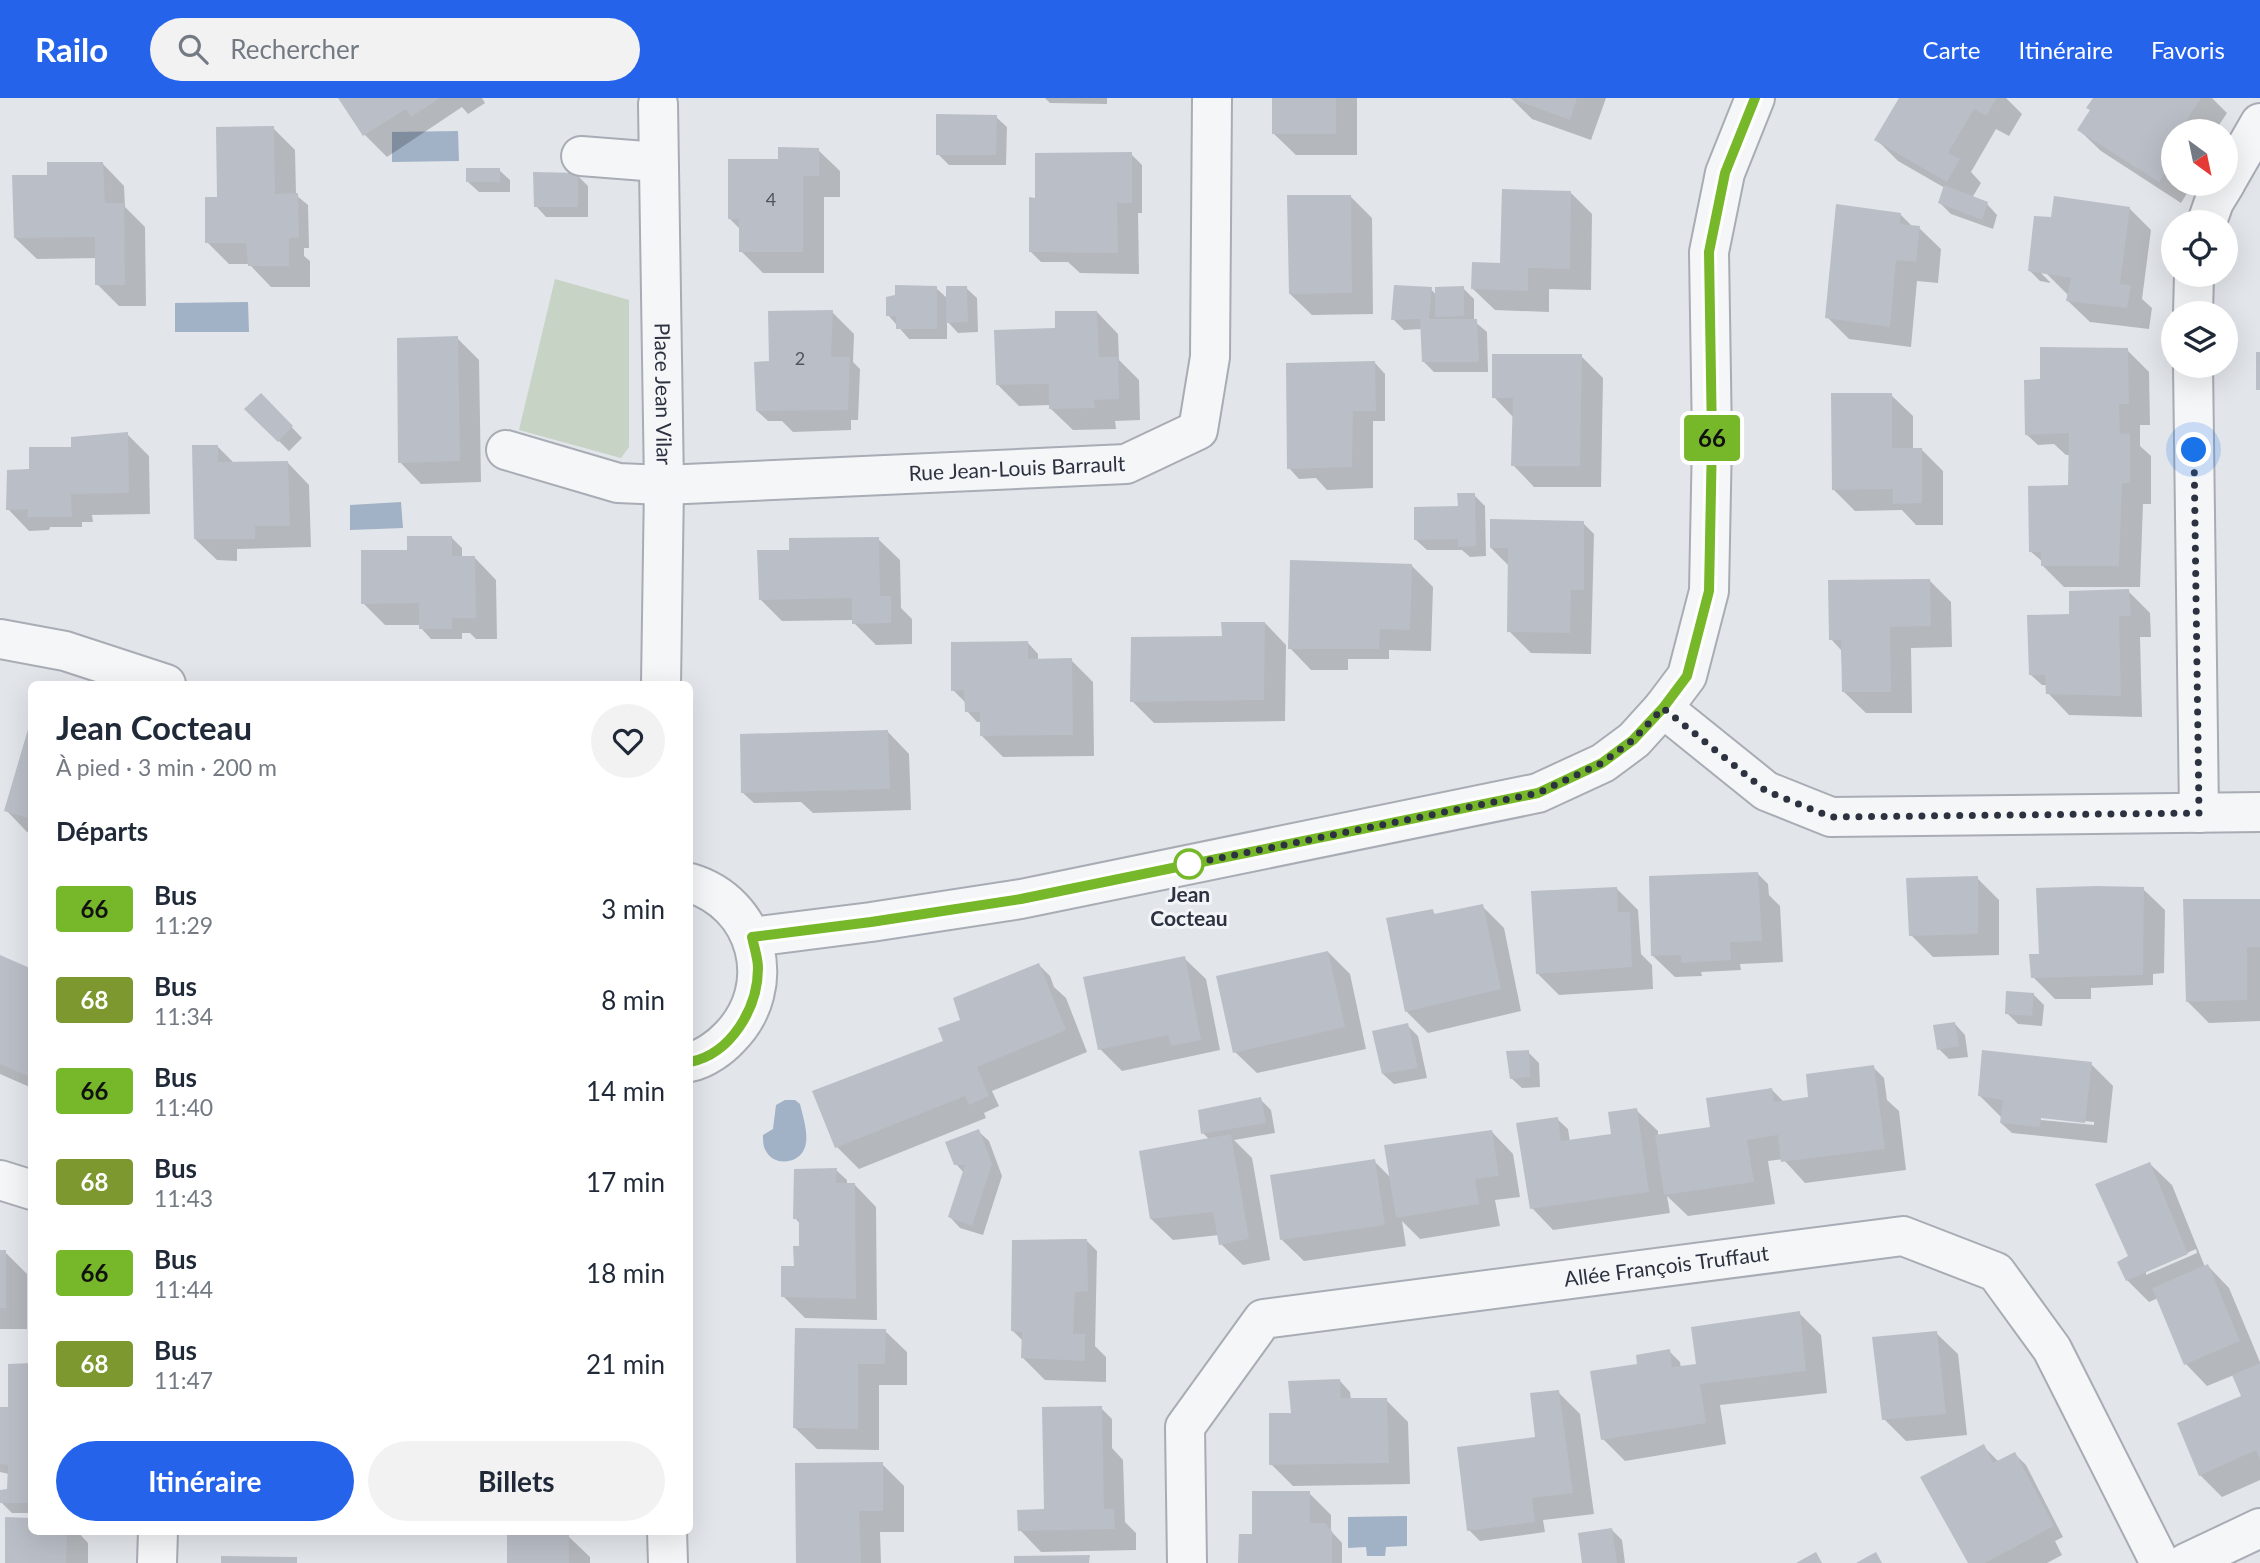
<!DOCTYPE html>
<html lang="fr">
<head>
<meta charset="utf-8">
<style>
  :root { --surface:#fff; --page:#f2f2f3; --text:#1f2937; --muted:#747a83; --accent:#2563eb }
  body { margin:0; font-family:Lato,sans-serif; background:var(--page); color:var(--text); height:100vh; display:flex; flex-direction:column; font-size:26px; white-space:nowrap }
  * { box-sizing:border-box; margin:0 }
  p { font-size:23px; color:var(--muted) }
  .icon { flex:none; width:38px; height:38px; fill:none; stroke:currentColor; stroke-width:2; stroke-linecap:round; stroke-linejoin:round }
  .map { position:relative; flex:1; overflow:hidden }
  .drawer { position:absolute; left:28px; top:583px; width:665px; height:854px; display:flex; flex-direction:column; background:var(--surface); border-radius:10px; box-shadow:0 7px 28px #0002 }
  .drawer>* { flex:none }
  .badge { padding:0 14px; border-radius:5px; font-size:24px; line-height:46px }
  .needle { width:46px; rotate:147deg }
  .buttons { position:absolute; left:2161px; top:21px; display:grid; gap:14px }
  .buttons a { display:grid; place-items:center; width:77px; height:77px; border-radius:50%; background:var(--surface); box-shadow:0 7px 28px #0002; font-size:35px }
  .you { position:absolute; width:35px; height:35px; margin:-18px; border:5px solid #fff; border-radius:50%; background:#1a73e8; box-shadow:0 0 0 10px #1a73e833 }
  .map>.badge { position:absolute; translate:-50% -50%; box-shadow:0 0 0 4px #fff }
  h2 { padding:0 28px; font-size:26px; line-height:63px }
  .round { display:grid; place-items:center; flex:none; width:74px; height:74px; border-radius:37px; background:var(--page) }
  .summary { display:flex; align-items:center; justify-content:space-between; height:119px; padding:0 28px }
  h1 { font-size:33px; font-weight:700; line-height:52px }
  .action { display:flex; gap:14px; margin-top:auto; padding:14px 28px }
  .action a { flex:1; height:80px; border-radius:42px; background:var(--accent); color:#fff; font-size:28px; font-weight:700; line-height:80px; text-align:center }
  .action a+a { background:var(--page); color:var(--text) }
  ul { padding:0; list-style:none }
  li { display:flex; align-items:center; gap:21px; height:91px; padding:0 28px }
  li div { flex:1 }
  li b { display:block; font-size:26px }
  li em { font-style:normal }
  li .badge { min-width:77px; font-weight:700; text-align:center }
  header { display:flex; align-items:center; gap:42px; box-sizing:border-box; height:98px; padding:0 35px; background:var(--accent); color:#fff }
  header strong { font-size:33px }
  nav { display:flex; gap:38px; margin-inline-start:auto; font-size:24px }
  .search { width:490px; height:63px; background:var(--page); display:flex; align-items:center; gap:18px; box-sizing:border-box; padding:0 24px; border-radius:38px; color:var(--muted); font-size:26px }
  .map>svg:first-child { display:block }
  .green { fill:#c7d3c4 }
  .water { fill:#a1b1c6 }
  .shadow { fill:#0003; fill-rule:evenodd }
  .building { fill:#babec6 }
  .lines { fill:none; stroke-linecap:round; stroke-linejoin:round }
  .minor-casing { stroke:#a8acb4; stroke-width:42 }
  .minor { stroke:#f5f6f8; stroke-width:38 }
  .line-casing { stroke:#fff; stroke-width:16 }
  .line { stroke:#76b82a; stroke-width:10 }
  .walk { stroke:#2c3240; stroke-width:7; stroke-dasharray:0 12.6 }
  .stop-dot { fill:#fff; stroke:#76b82a; stroke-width:3.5 }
  .labels { text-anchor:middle; stroke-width:6; stroke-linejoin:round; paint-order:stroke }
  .number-label { font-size:18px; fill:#505562 }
  .street-label { font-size:21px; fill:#2c3240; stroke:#f2f4f7 }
  .stop-label { font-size:21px; font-weight:bold; fill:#2c3240; stroke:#f2f4f7 }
</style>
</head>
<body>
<header>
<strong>Railo</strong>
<div class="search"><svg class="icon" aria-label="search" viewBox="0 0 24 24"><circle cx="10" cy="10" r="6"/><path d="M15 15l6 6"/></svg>Rechercher</div>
<nav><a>Carte</a><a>Itinéraire</a><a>Favoris</a></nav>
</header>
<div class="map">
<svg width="2260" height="1465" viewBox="0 0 2260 1465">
  <rect width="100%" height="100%" fill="#e2e5ea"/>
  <path class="green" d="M555 181 629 202V349L621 360 519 332Z"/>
  <path class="water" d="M458 33 459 63 392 64V34Z
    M248 204 249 234H175V205Z
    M401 404 403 430 350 432V407Z
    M785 1002H795L800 1006C803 1019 809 1036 805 1049 800 1066 774 1069 766 1053 763 1049 763 1042 763 1037L773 1031 776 1007Z
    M1407 1418V1448L1386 1449 1385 1458H1367L1366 1449 1348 1450V1419Z"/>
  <path class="shadow" d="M340 0H482L485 5 468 16 462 9 387 59 365 37Z
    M1045 0H1107V6L1050 5Z
    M1274 0H1357V57H1296L1274 36Z
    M1511 0H1606L1591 42 1532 21Z
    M1901 0H2006L2022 16 2009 38 1996 31 1971 74 1981 85 1972 100 1987 106 1997 117 1993 131 1951 116 1940 105 1945 90 1898 63 1877 42Z
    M2095 0H2212L2227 15 2215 33H2174V86L2192 87 2181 105 2101 53 2079 32 2091 12Z
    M996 19 1007 29 1006 67H949L938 56Z
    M273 30 295 52 296 97 308 107 309 150H304V158L310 163V189H271L249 166H229L207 144 219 101Z
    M818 52 840 73V99H824V175H763L741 153 740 131 729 120 779 63Z
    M1131 56 1142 67V115H1138L1139 176 1080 175 1068 164H1041L1031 154 1037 101Z
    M103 66 124 88 125 109 145 129 146 208H119L97 186V160L37 161 15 140 49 78Z
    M499 72 510 82V94H479L468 84Z
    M577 77 588 88V119H546L536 108Z
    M1571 95 1592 116 1591 192 1549 191V214L1495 212 1473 191 1502 167Z
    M1351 99 1372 120 1373 216 1312 217 1290 196Z
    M2129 110 2151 132 2142 201 2152 210 2149 231 2090 224 2068 203V197L2045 174H2040L2051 185 2040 183 2030 173Z
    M1900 116 1913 129 1919 130 1941 151 1938 185 1917 183 1911 249 1849 241 1827 219Z
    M936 190 948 201 966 190 977 200 978 234 958 235 947 223V241H909L888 217Z
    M1463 190 1474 201V223L1487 234 1488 274H1434L1424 264 1422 231 1404 232 1393 221 1431 191 1436 197Z
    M832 214 854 236 853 264 860 271 858 322H851V332L793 334 782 323H768L757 313 771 265Z
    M1097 214 1118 236 1119 262 1139 282 1140 322 1115 323 1116 331 1073 332 1051 311V307L1019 308 997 286 1057 232Z
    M457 240 479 262 481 384 421 386 400 364Z
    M2127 252 2149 274 2150 327H2140V348L2151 358V406H2143L2140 489H2064L2043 468V464L2030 453 2070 389V357H2066L2054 346 2038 347 2027 337 2039 283Z
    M1581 258 1603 280 1601 389H1534L1513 367 1514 320 1494 299Z
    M1375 265 1385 276V323H1373V390L1327 392 1316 380 1299 381 1289 370Z
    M261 297 302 340 289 353 247 311Z
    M1891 297 1913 318V352L1921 351 1943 373V427H1916L1902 412 1855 413 1833 391Z
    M127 336 149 358 150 416 92 417 93 424H82V429H50L49 432 29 433 8 411 31 373 73 350Z
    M217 348 234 365H288L309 387 311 449 237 451V463L217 462 195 441Z
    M1474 397 1485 408 1486 458 1470 459 1462 452H1427L1416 442Z
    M1583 425 1594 436 1591 556 1531 555 1509 533V468L1491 450Z
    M452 440 462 450V460H475L496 482 497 541H476L470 535H462V541H431L421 530V527H385L363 505 409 454Z
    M878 441 900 462 901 510 912 521V546L876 547 854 525V522L782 523 760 501 791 454Z
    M1411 467 1433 489 1431 553 1389 552V561H1348V572H1311L1290 550Z
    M1929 482 1951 504 1952 549 1911 550 1912 615H1866L1844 594 1841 552 1831 541Z
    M2128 493 2150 515 2151 539H2140L2142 619 2069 617 2048 595 2047 587H2042L2031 577 2071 518Z
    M1265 525 1286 547 1285 623 1154 625 1132 603 1224 540Z
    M1028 545 1038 556V563L1071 562 1093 584 1094 658 1003 659 982 638V624H977L967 613 966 605 953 592Z
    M32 630V735L27 734 6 712Z
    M888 634 909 656 911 712 813 715 801 704 754 705 743 695Z
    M1758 776 1768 786 1769 797 1780 808 1783 864 1740 866 1741 872 1701 874 1702 878 1675 879 1653 858Z
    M1977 780 1999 802V857L1933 859 1911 837Z
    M1616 790 1638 812 1641 856 1652 867 1653 891 1559 897 1537 875Z
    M2143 791 2165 812 2164 875 2153 876V887L2091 890V901H2055L2033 879 2041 858Z
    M2260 803V923L2209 925 2187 903Z
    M1482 808 1504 830 1521 913 1428 935 1407 914 1432 813 1437 818Z
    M1328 854 1350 876 1366 951 1257 975 1235 954Z
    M0 859 32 873V990L0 976Z
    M1184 860 1206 881 1220 952 1122 973 1100 951Z
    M1039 867 1050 878 1054 889 1066 900 1087 954 992 993 999 1008 984 1015 986 1020 859 1071 837 1049 814 994 946 944 962 923Z
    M2033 896 2044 907 2042 928 2018 926 2007 915Z
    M1955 926 1965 937 1968 959 1949 961 1939 951Z
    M1407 927 1418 938 1427 980 1394 986 1383 976Z
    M1528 954 1539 965 1540 989 1522 990 1511 980Z
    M2091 966 2113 988 2107 1045 2012 1035 2001 1025 2002 1020 1980 998ZM2037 1018 2094 1024V1027L2041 1022Z
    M1873 969 1884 980 1887 1002 1899 1013 1906 1072 1805 1085 1783 1061 1768 1063 1775 1106 1688 1118 1667 1098 1670 1115 1553 1132 1532 1110 1557 1021 1568 1031 1570 1044 1613 1037 1636 1012 1658 1033V1038L1714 1030 1772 992 1784 1004 1810 1000Z
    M1260 1001 1271 1012 1275 1035 1234 1042 1252 1060 1270 1162 1243 1167 1221 1146 1219 1137 1173 1142 1151 1121 1210 1042 1203 1035Z
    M978 1033 989 1043 1002 1078 983 1137 960 1130 950 1119 964 1075 956 1066Z
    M1492 1034 1513 1056 1520 1099 1495 1102 1500 1128 1420 1141 1402 1123 1406 1148 1304 1163 1282 1142 1374 1063 1391 1080Z
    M2150 1066 2172 1087 2205 1169 2208 1168 2229 1190 2260 1264V1382L2222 1399 2200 1377 2244 1299 2234 1277 2207 1288 2186 1266 2158 1200 2149 1204 2127 1182ZM2196 1151 2197 1155 2146 1177V1173Z
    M836 1072 847 1082V1087H855L876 1109 877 1222 805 1220 783 1198 796 1170 801 1150V1127L795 1120Z
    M1086 1142 1097 1153 1095 1248 1106 1259V1284L1045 1282 1023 1260 1024 1244 1012 1232Z
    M0 1154H5L27 1176V1231H0Z
    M1799 1215 1821 1237 1827 1295 1720 1307 1726 1346 1625 1363 1603 1341 1636 1268 1669 1253 1680 1264 1681 1270 1698 1267Z
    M885 1233 907 1254V1287H879V1352L817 1351 795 1330Z
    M1936 1235 1958 1256 1967 1337 1906 1343 1884 1321Z
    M32 1267V1415H12L1 1404 12 1393 9 1376 0 1374V1310L10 1311Z
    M1340 1283 1350 1294 1351 1302H1386L1408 1324 1410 1386 1293 1388 1271 1366 1293 1317Z
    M1558 1294 1580 1316 1594 1416 1543 1422 1545 1434 1480 1443 1469 1432 1537 1340Z
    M1101 1310 1112 1321V1350L1123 1362 1125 1424 1136 1435V1452L1041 1454 1020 1432 1046 1413Z
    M1983 1348 1999 1364 2015 1356 2026 1367 2063 1439 2055 1443 2062 1457 2047 1465H1970Z
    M882 1366 904 1388V1434H880L881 1465H798Z
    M1309 1395 1331 1417V1433L1342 1445V1465H1240L1254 1438Z
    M1612 1432 1622 1442 1625 1465H1583Z
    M32 1433H77L88 1445V1465H7Z
    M568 1438 590 1459V1465H509Z"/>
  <path class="building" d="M338 0H440L411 19 406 11 363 38Z
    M1272 0H1336V36H1272Z
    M1510 0H1577L1570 22Z
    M1899 0H1997L1986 18 1974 11 1948 55 1960 61 1947 84 1874 42Z
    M2093 0H2201L2180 33H2174V43L2163 59 2172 64 2159 84 2077 32 2090 12 2086 10Z
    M936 16 997 17 996 57H936Z
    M274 28 275 96 298 95 299 140H289V168H248L246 145H205V99H217L216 29Z
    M778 49 819 50V78H803V154H739V121H728V61H778Z
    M1132 54V105H1117L1118 155 1029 154V99L1035 100V55Z
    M47 64H103L105 105H124L125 187H95V139L14 140 12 77H47Z
    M466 70H500V84H466Z
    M533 74 578 75V109H534Z
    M1944 87 1988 104 1982 122 1938 105Z
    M1502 91 1571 93 1570 171 1528 170V193L1471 191 1472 164 1500 165Z
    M1287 97H1351L1352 195 1289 196Z
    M2054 98 2130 109 2120 186 2131 187 2127 210 2066 203 2071 180 2028 173 2034 118 2051 119Z
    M1836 106 1901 115 1900 126 1920 128 1916 164 1896 162 1890 229 1825 220Z
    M895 187 937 188V231H896V218H886V199L895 197Z
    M1394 187 1432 189 1429 221H1477L1479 264H1422L1420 221 1391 222Z
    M946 188H967L968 224 946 225Z
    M1464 188V218L1435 219V189Z
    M833 212 831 259H850L848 312 756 313 754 264 769 263 768 213Z
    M1055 213H1097L1099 259H1118L1119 301 1094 302 1095 310 1049 311V286L996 287 994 232 1055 230Z
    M458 238 460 363 398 365 397 240Z
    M2040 249 2128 250 2129 306H2119L2120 336 2130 335V385H2122L2119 468H2041V454H2029L2028 388 2068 387 2069 335 2025 337 2024 282 2040 281Z
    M2256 254H2260V292H2256Z
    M1492 256H1582L1580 368H1511L1513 300H1492Z
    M1375 263 1376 313H1353L1352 369 1287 371 1286 265Z
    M261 295 293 328 278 344 244 311Z
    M1831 295H1892V350H1922V405L1893 406V391L1832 392Z
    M128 334 129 395 71 396 72 419H27L28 411 6 412 7 372 29 371V349H71V339Z
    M192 347H218V364L288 363 290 428H255V441H194Z
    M1457 395H1475L1476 448 1458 449V441L1414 442V409L1458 408Z
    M1490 421 1584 423V492H1571L1570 535 1507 534 1508 450H1490Z
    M407 438H452V458H475L476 520H452V531H419V505L361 506V452H407Z
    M879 439 880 498H891V525L852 526V500L759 502 757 452H789V440Z
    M1290 462 1412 466 1410 532 1380 531 1379 551H1288Z
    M1930 481 1931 528 1890 529 1891 594H1842L1841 542H1829L1828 482Z
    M2129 491 2131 518H2119L2121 598 2046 596 2045 577H2029L2027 517 2069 516V493Z
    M1221 524H1265L1264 602 1130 604 1131 539 1222 538Z
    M1028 543V561L1072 560 1073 637 980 638V614H965L964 592 951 593V544Z
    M29 628H32V721L4 713Z
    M888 632 890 691 741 695 740 636Z
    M1758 774 1762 843 1730 844 1731 862 1681 865V857L1651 858 1649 778Z
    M1978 778V836L1909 838 1906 780Z
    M2096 788 2144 789 2143 877 2031 880 2029 856H2039L2036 790Z
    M1617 789 1618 814H1630L1632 869 1536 876 1531 793Z
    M2183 801H2260V849H2247V902L2186 904Z
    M1483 806 1501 891 1405 914 1386 820 1433 811 1434 816Z
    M1328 853 1345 929 1233 955 1216 878Z
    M0 857 32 871V980L0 966Z
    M1185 858 1201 942 1171 948 1168 937 1098 952 1083 879Z
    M1039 865 1066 932 977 969 989 998 969 1007 965 998 835 1050 812 993 943 943 938 930 960 922 953 900Z
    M2006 893 2034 895 2032 918 2005 916Z
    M1955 924 1959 948 1937 952 1933 927Z
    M1408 925 1418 970 1382 976 1372 933Z
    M1529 952 1530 979 1510 981 1506 953Z
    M1982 952 2092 964 2085 1025 2041 1020 2040 1029 2000 1025 2003 1002 1978 998Z
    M1874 967 1885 1051 1781 1064 1778 1037 1747 1042 1754 1084 1664 1097 1655 1037 1710 1029 1706 1000 1772 990 1774 1004 1808 999 1806 976Z
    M1261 999 1266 1025 1201 1036 1198 1012Z
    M1637 1010 1649 1094 1530 1111 1516 1025 1558 1019 1561 1043 1611 1036 1608 1014Z
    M979 1031 992 1066 972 1128 948 1119 965 1067H954L945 1044Z
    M1492 1032 1499 1078 1475 1081 1479 1106 1396 1120 1384 1047Z
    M1231 1036 1249 1141 1219 1147 1213 1114 1150 1121 1139 1053Z
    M1375 1061 1385 1127 1280 1142 1270 1077Z
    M2150 1064 2188 1156 2126 1183 2117 1164 2128 1158 2095 1086Z
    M837 1070 836 1085H855L856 1201 781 1199V1168H794L793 1148H799V1121H793L794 1071Z
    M1077 1141H1087L1088 1193 1075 1194 1073 1236H1085V1263L1021 1260 1022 1234 1011 1233 1012 1142Z
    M0 1152H6V1210H0Z
    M2208 1166 2240 1243 2184 1267 2152 1190Z
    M1800 1213 1806 1273 1700 1286 1706 1325 1601 1342 1590 1273 1637 1266 1636 1257 1670 1251 1672 1269 1696 1266 1691 1229Z
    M795 1230 886 1231 885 1266H858V1331L793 1330Z
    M1937 1233 1946 1316 1882 1322 1872 1239Z
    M32 1265V1405H0V1392L7 1391 8 1367 0 1366V1309H8V1266Z
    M2260 1265V1362L2256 1352 2199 1378 2177 1325 2241 1298 2232 1277Z
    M1340 1281 1341 1300H1387L1389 1365 1269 1367V1315H1291L1288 1283Z
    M1559 1292 1573 1395 1532 1400 1535 1424 1467 1433 1457 1349 1535 1339 1530 1295Z
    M1102 1308 1104 1411H1114L1115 1431 1018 1433 1017 1412 1044 1411 1042 1309Z
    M1984 1346 1993 1365 2015 1354 2054 1428 1985 1465H1968L1920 1379Z
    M883 1364V1413H859L861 1465H796L795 1365Z
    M1252 1393H1310V1425H1325L1332 1433V1465H1238L1239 1436H1252Z
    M5 1419 32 1420V1433H67L66 1465H5Z
    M1612 1430 1617 1465H1582L1578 1435Z
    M507 1433 569 1436V1465H507Z
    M1816 1454 1822 1465H1796Z
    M1876 1454 1882 1465H1856Z
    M1090 1457 1089 1465H1014V1458Z
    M221 1458 297 1459V1465H221Z"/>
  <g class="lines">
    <g class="minor-casing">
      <g id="minor">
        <path id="s1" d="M658 6 664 387 661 586"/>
        <path d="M581 58 658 64"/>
        <path d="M2226 84 2260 25"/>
        <path d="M2207 124 2214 104 2225 86"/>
        <path d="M2193 215 2194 177"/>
        <path d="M2193 268 2199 715"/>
        <path id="s2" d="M506 352 618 385 664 387 1126 366 1198 332 1210 259 1212 0"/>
        <path d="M0 541 65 553 166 586"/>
        <path d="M1663 610 1766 693 1831 719 2260 714"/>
        <path d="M690 785C758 805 780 888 730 939 720 950 704 961 690 964"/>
        <path d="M752 839 871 824 1021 801 1538 695 1603 665 1634 642 1663 610 1687 578 1709 493 1712 341 1709 154 1725 75 1755 0"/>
        <path d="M0 1082 32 1092"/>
        <path d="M667 1433 668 1465"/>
        <path d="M157 1465 158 1433"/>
        <path id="s3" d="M1187 1465 1185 1329 1263 1221 1903 1138 1996 1174 2052 1251 2160 1465"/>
        <path d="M2186 1465 2260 1430"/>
      </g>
    </g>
    <use href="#minor" class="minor"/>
  </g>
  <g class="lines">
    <g class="line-casing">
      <path id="line" d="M690 964C731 956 758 910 758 870 758 860 754 849 752 839L871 824 1021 801 1538 695 1602 665 1633 642 1663 610 1687 578 1709 493 1712 341 1709 154 1725 75 1755 0"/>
    </g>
    <use href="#line" class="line"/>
    <path class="walk" d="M1189 766 1181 768 1538 695 1602 665 1633 642 1663 610 1766 693 1831 719 2199 715 2194 352"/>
  </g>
  <circle class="stop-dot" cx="1189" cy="766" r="14"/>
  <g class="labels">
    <g class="number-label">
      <text x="771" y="108">4</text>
      <text x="800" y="267">2</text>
    </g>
    <g class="street-label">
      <text dy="7" stroke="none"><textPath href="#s1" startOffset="290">Place Jean Vilar</textPath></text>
      <text dy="7" stroke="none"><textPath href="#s2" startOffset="516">Rue Jean-Louis Barrault</textPath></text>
      <text dy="7" stroke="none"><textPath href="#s3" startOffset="676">Allée François Truffaut</textPath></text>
    </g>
    <g class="stop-label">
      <text x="1189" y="804">Jean<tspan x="1189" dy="24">Cocteau</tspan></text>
    </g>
  </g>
</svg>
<div class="buttons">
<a><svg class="needle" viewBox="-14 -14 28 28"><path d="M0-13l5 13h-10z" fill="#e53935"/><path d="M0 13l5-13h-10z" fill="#747a83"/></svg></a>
<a><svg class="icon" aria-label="locate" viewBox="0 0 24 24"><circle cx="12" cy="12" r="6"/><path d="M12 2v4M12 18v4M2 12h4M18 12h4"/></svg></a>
<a><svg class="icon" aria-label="layers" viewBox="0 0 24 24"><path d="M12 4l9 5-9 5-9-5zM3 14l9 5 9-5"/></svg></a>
</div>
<div class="you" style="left:2194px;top:352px"></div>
<b class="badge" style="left:1712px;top:340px;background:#76b82a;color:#111">66</b>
<section class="drawer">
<div class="summary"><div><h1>Jean Cocteau</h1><p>À pied · 3 min · 200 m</p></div><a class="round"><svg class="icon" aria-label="heart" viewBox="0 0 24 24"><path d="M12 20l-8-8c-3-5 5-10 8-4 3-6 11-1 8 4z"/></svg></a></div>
<h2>Départs</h2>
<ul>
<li><span class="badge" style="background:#76b82a;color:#111">66</span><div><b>Bus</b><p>11:29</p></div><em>3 min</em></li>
<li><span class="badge" style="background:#7c982e;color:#fff">68</span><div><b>Bus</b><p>11:34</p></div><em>8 min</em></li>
<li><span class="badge" style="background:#76b82a;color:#111">66</span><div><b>Bus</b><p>11:40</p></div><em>14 min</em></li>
<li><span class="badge" style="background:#7c982e;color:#fff">68</span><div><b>Bus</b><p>11:43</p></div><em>17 min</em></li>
<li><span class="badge" style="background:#76b82a;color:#111">66</span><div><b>Bus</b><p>11:44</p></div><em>18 min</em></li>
<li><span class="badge" style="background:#7c982e;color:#fff">68</span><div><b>Bus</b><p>11:47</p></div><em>21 min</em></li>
</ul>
<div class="action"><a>Itinéraire</a><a>Billets</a></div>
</section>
</div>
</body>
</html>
